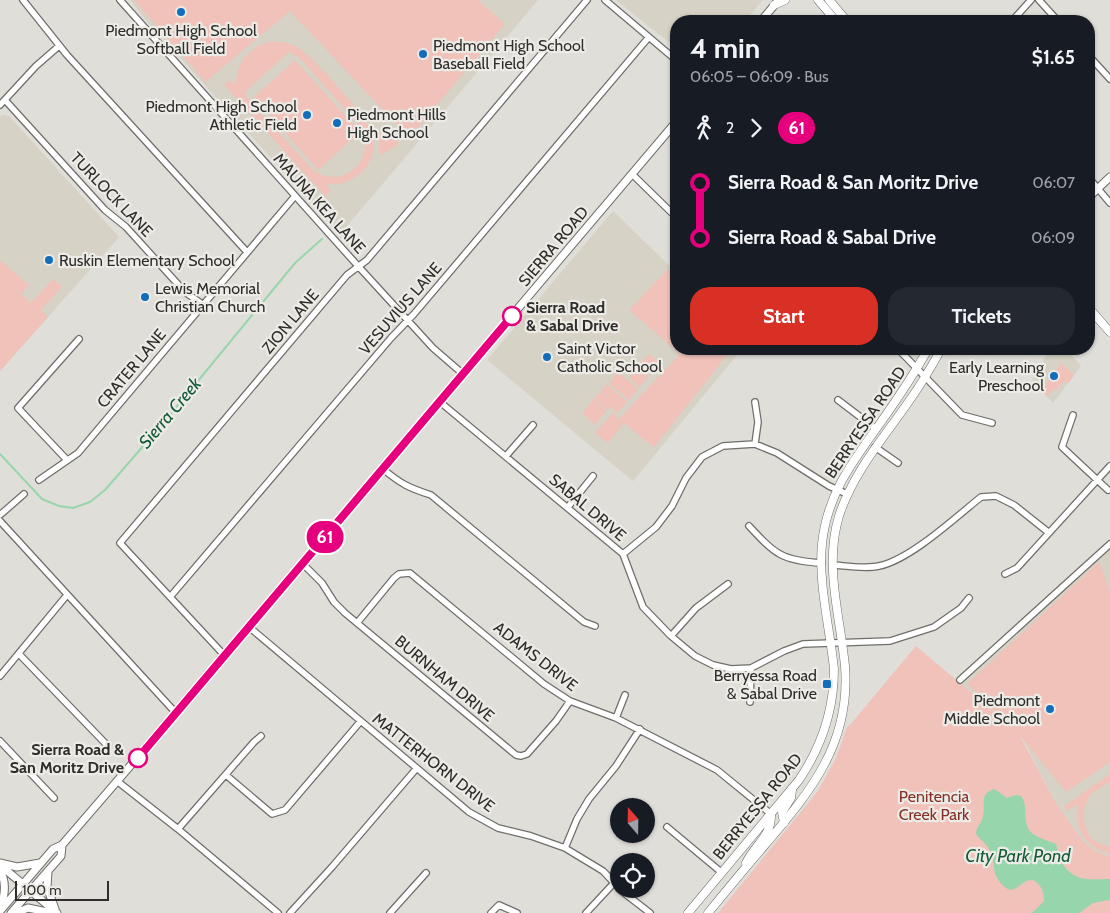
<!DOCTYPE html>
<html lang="en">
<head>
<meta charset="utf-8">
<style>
  :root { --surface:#171b24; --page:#242831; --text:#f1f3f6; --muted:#9ea1a6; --accent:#d93025 }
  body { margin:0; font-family:Cabin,sans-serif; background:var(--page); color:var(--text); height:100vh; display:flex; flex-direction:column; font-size:19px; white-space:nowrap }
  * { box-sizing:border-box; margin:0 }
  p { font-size:16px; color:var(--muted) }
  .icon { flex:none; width:28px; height:28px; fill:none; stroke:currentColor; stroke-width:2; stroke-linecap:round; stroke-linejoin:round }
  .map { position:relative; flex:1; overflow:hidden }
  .details { position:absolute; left:670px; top:15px; width:425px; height:340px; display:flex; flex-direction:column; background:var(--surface); border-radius:20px; box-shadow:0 1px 4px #0004 }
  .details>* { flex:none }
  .badge { padding:0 10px; border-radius:16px; font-size:18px; line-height:32px }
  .needle { width:32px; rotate:340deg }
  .buttons { position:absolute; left:610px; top:798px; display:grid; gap:10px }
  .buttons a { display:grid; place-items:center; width:45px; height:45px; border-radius:50%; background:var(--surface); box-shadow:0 1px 4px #0004; font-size:25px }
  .scale { position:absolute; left:15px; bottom:12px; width:94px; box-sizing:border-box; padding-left:5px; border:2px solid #2f2e2c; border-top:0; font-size:14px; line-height:18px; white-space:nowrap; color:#2f2e2c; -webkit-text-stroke:4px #edebe6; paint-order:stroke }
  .map>.badge { position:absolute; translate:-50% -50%; box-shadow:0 0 0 2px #fff }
  .legs { display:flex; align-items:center; gap:8px; height:55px; padding:0 20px; font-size:16px }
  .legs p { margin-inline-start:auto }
  .summary { display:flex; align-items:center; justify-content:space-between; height:85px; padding:0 20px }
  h1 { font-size:28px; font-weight:800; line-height:38px }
  .primary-button { display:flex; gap:10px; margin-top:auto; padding:10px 20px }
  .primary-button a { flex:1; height:58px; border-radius:20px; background:var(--accent); color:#fff; font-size:20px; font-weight:800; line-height:58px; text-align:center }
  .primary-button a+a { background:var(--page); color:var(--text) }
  ul { padding:0 20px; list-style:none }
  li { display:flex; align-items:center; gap:18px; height:55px; font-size:19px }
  li i { display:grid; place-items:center; width:8px; height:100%; margin:0 6px; background:currentColor }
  li i::after { content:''; width:12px; height:12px; margin:-6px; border:4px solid; border-radius:50%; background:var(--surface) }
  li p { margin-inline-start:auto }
  li:first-child i { background:linear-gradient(#0000 50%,currentColor 0) }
  li:last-child i { background:linear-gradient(currentColor 50%,#0000 0) }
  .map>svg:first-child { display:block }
  .built { fill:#d6d2c5 }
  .green { fill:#f0c2ba; fill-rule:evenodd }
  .water { fill:#97d6ad }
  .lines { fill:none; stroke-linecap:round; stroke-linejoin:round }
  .stream { stroke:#97d6ad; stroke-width:2 }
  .minor-casing { stroke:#706e6a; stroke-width:8 }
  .tertiary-casing { stroke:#706e6a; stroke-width:9 }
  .secondary-casing { stroke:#706e6a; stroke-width:9 }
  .minor { stroke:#fff; stroke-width:5.5 }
  .tertiary { stroke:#fff; stroke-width:7 }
  .secondary { stroke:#fff; stroke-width:8 }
  .line-1-casing { stroke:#fff; stroke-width:11 }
  .line-1 { stroke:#e6007e; stroke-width:8 }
  .poi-dot { fill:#136dba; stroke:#edebe6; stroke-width:2 }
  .stop-1-dot { fill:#fff; stroke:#e6007e; stroke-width:2.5 }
  .labels { text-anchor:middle; stroke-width:4.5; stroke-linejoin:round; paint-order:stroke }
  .poi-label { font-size:16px; fill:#2f2e2c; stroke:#edebe6; text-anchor:start }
  .street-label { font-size:16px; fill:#2f2e2c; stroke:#edebe6 }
  .stop-label { font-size:16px; font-weight:bold; fill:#2f2e2c; stroke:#edebe6; text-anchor:start }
  .park-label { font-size:16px; fill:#853129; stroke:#edebe6 }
  .water-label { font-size:18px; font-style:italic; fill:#135c37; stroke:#edebe6 }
</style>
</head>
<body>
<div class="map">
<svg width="1110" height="913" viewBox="0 0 1110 913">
  <rect width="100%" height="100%" fill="#e0ded9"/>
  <path class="built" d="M130 0H538L342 232 335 228 144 18Z
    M616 0H763L745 21H676V48Z
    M2 115 9 116 119 237 0 371V117Z
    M613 211 676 272V349H742L633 481 487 360Z
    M1051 349H1066L1081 366 1053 403 1032 380 1044 364 1043 360Z
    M1110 548V856L1096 852 1082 840 1056 803 1019 732 961 685Z"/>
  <path class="green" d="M134 0H478L505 24 409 138 290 11 205 82Z
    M268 42C278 41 288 42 298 47 310 54 369 119 372 132 381 163 355 187 326 184L331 191 325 196 224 85 230 80 236 85C236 63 247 49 268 42ZM289 52 300 58 362 129C375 161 344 189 314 171L247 98 245 92Z
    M295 60 360 132 318 170 254 97Z
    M385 129 399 144 381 155 379 153 378 135Z
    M0 260 29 285 22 294 13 287 31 303 53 279 62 287 41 310 48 317 0 371Z
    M668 269 676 276V349H732L654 447 622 422 623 424 608 443 595 433 613 413 619 419 680 354 629 310Z
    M649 354 660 363 650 374 639 365Z
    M1061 363 1074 375 1069 383 1065 381 1056 390 1053 389 1047 397 1041 390Z
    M638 367 649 376 639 387 629 378Z
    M618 372 638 389 629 400 609 383Z
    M607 384 627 402 617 413 610 407 607 410 594 398 600 392 610 400 601 391Z
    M594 399 606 411 595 425 582 413Z
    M1099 562 1110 593V762L1066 792 1020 736 1056 803 1082 840 1096 852 1110 856V913H718L818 791 836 758 847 727 850 725 916 646 1011 726 967 684Z
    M1110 774V782C1104 786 1095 790 1091 795 1080 808 1082 831 1095 841 1100 844 1105 845 1110 847V853C1085 849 1074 827 1078 804L1067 811 1064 806Z"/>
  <path class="water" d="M995 789 1007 798 1016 795 1021 796C1030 808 1020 823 1033 834 1039 838 1049 841 1056 844 1058 849 1057 855 1060 860 1074 883 1088 879 1110 879V900L1093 903 1079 913H1032L1044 901C1044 895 1043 891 1040 886 1027 868 1017 897 1006 888 989 874 997 863 989 849 986 844 980 839 976 834 976 827 982 823 983 816 986 805 978 793 995 789Z"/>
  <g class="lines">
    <path class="stream" d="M0 454 42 499 59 506 73 508 90 502 105 490 165 421 295 263 322 239"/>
    <g class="minor-casing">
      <path id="minor" d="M23 0 67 55 247 252
        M120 0 358 266 433 348 463 374
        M605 0 676 60
        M1039 0 1058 21
        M1012 21 1031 0
        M1089 56 1110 79
        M5 100 105 210 126 227 185 292 202 304
        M0 105 36 66 59 46
        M632 174 676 217
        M1089 178 1110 203
        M898 349 962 415 992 423
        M838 400 876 429
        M440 402 623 554 643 607 671 636 695 656 713 665 731 669 751 668 784 651 803 644 890 641 934 627 961 608 969 598
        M1073 415 1062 447 1108 490
        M755 444 758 422 755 402
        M875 447 898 463
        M506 456 533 425
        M67 460 18 408 79 339
        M383 469C401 484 409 488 431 495L584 622 595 626
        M39 480 78 453 295 196
        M568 507 593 476
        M0 515 24 494
        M0 521 175 712
        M749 526C775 554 782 561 822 563
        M623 554 656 527 672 506 686 478 702 457 723 446 755 444 777 453 829 486 847 494
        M303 564 322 583 334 602 345 613 516 755 521 756 527 754 556 721 570 701
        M833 565C847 566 865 569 879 566 910 560 956 517 981 497L996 496 1014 505 1048 532
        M1005 574 1017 568 1110 466
        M170 597 391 338 414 314 649 37
        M357 623 394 578 399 574 410 573 544 684 570 701 616 718 717 770 771 814
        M249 627 469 812 498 828 531 836 565 848 603 871 619 888
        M671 636 696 608 728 584
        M19 654 105 743
        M224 655 120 543 347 275 367 260 587 0
        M0 676 67 595
        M960 680 1110 544
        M750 702 751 668
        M616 718 625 695
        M0 741 54 798
        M226 775 272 814 285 810 360 722
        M117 781 178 829 278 913
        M667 827 721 872
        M178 829 254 742 261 736
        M565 848 577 819 589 799 616 766 640 729
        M619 889 650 913
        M290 913 332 867 416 769
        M390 913 426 873
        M491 913 499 905 517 913
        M586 913 613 884"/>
    </g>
    <g class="tertiary-casing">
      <path id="tertiary" d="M761 21 777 2
        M1089 197 1110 177
        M0 863 17 867 40 863
        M0 865 57 913
        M0 871C7 882 5 894 1 906
        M48 871 47 887 55 909
        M0 911 53 849 62 845 137 758 676 122
        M11 913 61 856 62 845
        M16 913 28 908 52 913"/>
    </g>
    <g class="secondary-casing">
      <path id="secondary" d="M818 0 836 21
        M829 0 847 21
        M774 5 785 0
        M1089 308 1110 332
        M784 823 782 812 791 798 792 790
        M746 863C755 844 772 836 771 814
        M688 913 799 780C822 746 834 710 834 669 830 630 818 582 822 544 827 494 853 461 881 422 898 398 914 374 928 349
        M708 913C726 891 745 868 764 846 811 791 851 743 845 666 840 616 824 565 839 516 853 473 882 440 907 404 920 386 931 368 941 349"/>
    </g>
    <use href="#minor" class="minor"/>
    <use href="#tertiary" class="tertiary"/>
    <use href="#secondary" class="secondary"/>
  </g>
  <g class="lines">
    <g class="line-1-casing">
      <path id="line-1" d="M138 758 512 316"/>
    </g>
    <use href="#line-1" class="line-1"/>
  </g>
  <g class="poi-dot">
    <circle cx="181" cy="12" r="5"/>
    <circle cx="423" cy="54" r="5"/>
    <circle cx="307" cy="115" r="5"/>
    <circle cx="337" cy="123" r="5"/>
    <circle cx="49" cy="260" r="5"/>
    <circle cx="145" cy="297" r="5"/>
    <circle cx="547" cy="357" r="5"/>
    <circle cx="1054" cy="376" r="5"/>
    <rect x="822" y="679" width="10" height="10" rx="2.5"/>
    <circle cx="1050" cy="709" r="5"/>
  </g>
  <g class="stop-1-dot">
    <circle cx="512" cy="316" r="9"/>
    <circle cx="138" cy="758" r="9"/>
  </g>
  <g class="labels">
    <g class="poi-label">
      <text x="181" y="36" text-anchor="middle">Piedmont High School<tspan x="181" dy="18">Softball Field</tspan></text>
      <text x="433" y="51">Piedmont High School<tspan x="433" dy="18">Baseball Field</tspan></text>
      <text x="297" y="112" text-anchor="end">Piedmont High School<tspan x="297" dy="18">Athletic Field</tspan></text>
      <text x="347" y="120">Piedmont Hills<tspan x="347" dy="18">High School</tspan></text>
      <text x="59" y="266">Ruskin Elementary School</text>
      <text x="155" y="294">Lewis Memorial<tspan x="155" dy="18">Christian Church</tspan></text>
      <text x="557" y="354">Saint Victor<tspan x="557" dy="18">Catholic School</tspan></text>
      <text x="1044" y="373" text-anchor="end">Early Learning<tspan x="1044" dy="18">Preschool</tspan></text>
      <text x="817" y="681" text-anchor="end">Berryessa Road<tspan x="817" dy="18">&amp; Sabal Drive</tspan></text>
      <text x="1040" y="706" text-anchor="end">Piedmont<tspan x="1040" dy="18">Middle School</tspan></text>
    </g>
    <g class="street-label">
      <text transform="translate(112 194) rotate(46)" y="6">TURLOCK LANE</text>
      <text transform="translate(320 203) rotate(48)" y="6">MAUNA KEA LANE</text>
      <text transform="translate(553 246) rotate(-50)" y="6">SIERRA ROAD</text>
      <text transform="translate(400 308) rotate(-49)" y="6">VESUVIUS LANE</text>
      <text transform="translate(290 321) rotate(-50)" y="6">ZION LANE</text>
      <text transform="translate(131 368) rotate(-50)" y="6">CRATER LANE</text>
      <text transform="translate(865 422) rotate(-56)" y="6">BERRYESSA ROAD</text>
      <text transform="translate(588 507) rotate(40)" y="6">SABAL DRIVE</text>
      <text transform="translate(536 656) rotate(38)" y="6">ADAMS DRIVE</text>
      <text transform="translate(445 678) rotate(40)" y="6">BURNHAM DRIVE</text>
      <text transform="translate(434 762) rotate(38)" y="6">MATTERHORN DRIVE</text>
      <text transform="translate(757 806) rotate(-51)" y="6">BERRYESSA ROAD</text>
    </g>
    <g class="stop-label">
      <text x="526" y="313">Sierra Road<tspan x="526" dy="18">&amp; Sabal Drive</tspan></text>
      <text x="124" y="755" text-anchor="end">Sierra Road &amp;<tspan x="124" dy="18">San Moritz Drive</tspan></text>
    </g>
    <g class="park-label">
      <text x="934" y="802">Penitencia<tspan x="934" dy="18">Creek Park</tspan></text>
    </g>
    <g class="water-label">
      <text transform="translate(170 413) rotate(-50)" y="6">Sierra Creek</text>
      <text x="1018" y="862">City Park Pond</text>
    </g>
  </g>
</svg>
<div class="buttons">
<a><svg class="needle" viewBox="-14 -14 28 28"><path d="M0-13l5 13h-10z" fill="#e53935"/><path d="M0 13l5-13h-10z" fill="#9ea1a6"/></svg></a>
<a><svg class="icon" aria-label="locate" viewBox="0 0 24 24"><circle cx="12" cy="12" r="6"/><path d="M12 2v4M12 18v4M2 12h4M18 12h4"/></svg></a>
</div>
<div class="scale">100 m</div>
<b class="badge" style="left:325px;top:537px;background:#e6007e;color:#fff">61</b>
<section class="details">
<div class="summary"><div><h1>4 min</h1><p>06:05 – 06:09 · Bus</p></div><b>$1.65</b></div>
<div class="legs"><svg class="icon" aria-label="walk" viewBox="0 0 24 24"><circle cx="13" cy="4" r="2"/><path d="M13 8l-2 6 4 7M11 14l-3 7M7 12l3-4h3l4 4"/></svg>2<svg class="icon" aria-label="forward" viewBox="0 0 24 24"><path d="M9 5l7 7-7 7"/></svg><b class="badge" style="background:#e6007e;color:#fff">61</b></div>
<ul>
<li><i style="color:#e6007e"></i><b>Sierra Road &amp; San Moritz Drive</b><p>06:07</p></li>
<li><i style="color:#e6007e"></i><b>Sierra Road &amp; Sabal Drive</b><p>06:09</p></li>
</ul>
<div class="primary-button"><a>Start</a><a>Tickets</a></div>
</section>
</div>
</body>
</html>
